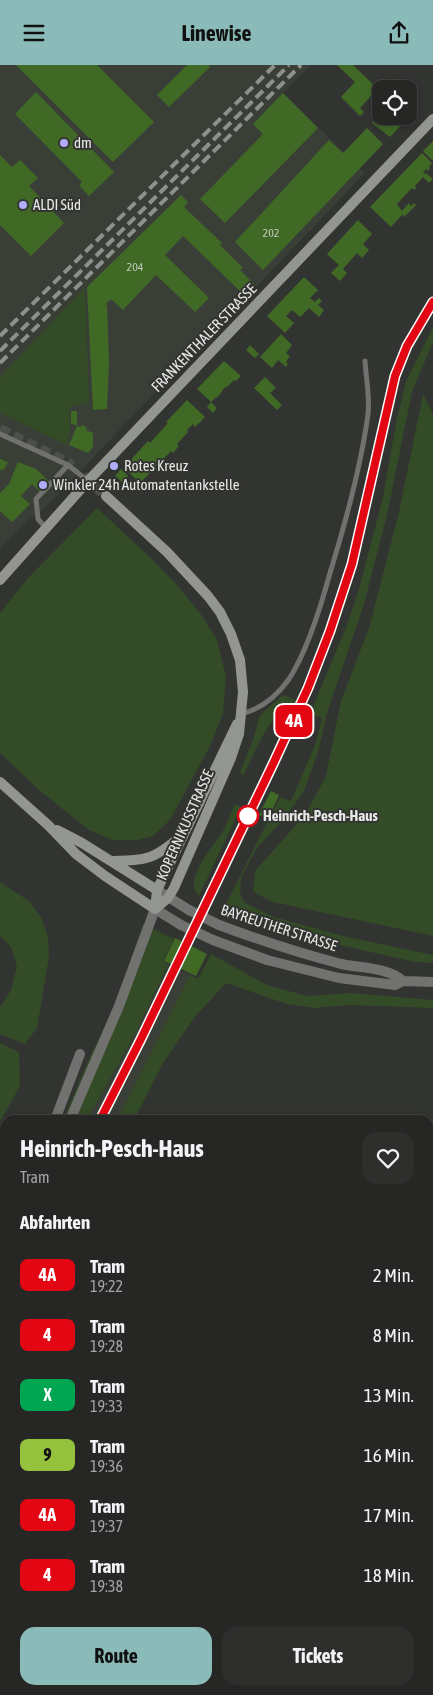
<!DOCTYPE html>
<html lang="de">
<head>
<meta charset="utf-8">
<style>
  :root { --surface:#262725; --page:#2e2f2d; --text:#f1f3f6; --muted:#a4a5a7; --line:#424442; --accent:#8bbbb9 }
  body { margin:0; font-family:"Asap Condensed",sans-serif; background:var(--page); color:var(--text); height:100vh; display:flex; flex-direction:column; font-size:19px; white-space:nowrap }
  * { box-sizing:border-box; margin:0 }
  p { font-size:16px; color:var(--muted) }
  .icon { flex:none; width:28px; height:28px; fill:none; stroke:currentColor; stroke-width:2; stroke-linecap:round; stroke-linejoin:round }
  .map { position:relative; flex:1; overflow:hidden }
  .panel { position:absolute; left:0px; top:1050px; width:434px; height:580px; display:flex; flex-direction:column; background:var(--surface); border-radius:15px 15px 0 0; box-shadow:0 2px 8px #0003,0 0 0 1px var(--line) }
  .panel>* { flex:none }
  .badge { padding:0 10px; border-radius:8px; font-size:18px; line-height:32px }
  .controls { position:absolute; left:372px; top:15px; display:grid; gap:10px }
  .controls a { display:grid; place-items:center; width:45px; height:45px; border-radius:10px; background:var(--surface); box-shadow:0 2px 8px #0003,0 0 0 1px var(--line); font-size:25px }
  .map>.badge { position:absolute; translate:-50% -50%; box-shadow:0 0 0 2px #fff }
  h2 { padding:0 20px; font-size:19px; line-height:45px }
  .round { display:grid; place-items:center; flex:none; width:52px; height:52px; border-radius:15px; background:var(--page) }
  .head { display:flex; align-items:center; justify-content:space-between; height:85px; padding:0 20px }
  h1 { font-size:24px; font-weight:700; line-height:38px }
  .button { display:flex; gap:10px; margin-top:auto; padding:10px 20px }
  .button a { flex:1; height:58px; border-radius:15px; background:var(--accent); color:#111; font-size:20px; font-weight:700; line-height:58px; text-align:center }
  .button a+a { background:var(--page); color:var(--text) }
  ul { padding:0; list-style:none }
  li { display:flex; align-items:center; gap:15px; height:60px; padding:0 20px }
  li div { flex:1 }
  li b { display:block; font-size:19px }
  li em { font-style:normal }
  li .badge { min-width:55px; font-weight:700; text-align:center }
  header { display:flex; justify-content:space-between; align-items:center; height:65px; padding:0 20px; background:var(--accent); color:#111; font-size:22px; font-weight:700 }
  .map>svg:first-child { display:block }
  .built { fill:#393f36 }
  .green { fill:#344b27 }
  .building { fill:#406926 }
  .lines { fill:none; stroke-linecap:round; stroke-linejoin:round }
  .secondary-tunnel { stroke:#4d4f4c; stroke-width:10; stroke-dasharray:10 5; stroke-linecap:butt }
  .lane { stroke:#717270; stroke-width:5 }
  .street { stroke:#717270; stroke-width:10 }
  .secondary { stroke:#939592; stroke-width:10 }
  .tram { stroke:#8e908d; stroke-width:1 }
  .rail { stroke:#8e908d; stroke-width:4; stroke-dasharray:10 5; stroke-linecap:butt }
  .street-bridge { stroke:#717270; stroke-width:10 }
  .line-casing { stroke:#fff; stroke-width:11 }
  .line { stroke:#e30613; stroke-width:8 }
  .poi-dot { fill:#b0aefa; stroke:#323431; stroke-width:2 }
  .stop-dot { fill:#fff; stroke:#e30613; stroke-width:2.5 }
  .labels { text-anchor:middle; stroke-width:4; stroke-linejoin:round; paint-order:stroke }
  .number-label { font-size:12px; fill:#bdc8b6 }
  .poi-label { font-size:15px; fill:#e7e8e6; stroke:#323431; text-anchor:start }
  .street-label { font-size:15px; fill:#e7e8e6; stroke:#323431 }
  .stop-label { font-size:15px; font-weight:bold; fill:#e7e8e6; stroke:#323431; text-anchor:start }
</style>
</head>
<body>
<header><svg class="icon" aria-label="menu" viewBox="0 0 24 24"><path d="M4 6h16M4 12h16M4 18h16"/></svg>Linewise<svg class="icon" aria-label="share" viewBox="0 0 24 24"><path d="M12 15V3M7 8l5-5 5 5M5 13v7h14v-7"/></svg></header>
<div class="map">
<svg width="433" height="1630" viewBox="0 0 433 1630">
  <rect width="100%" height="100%" fill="#323431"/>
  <path class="built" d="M0 0H311L283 28 365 108 45 443 26 457 0 484Z
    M168 900 190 910 117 1055H87L136 967Z
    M5 1197V1251L0 1258V1204Z"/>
  <path class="green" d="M85 222 89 338 69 342 70 367 67 380 0 348V312Z
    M433 262V277L412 327 387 450 364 539 327 648 318 687 304 726 284 754 256 784 241 813 240 828 245 838 274 852 343 871 433 890V898L415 897 313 874 224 843 280 732 291 736 316 678 322 653 310 649 347 560 359 524 383 432 397 353 407 314Z
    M423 329 433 349V871L273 837 253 827 255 806 305 750 326 711 341 636 369 563 399 447Z
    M97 443 152 494 177 520 203 552 217 575 226 612 223 649 210 681 170 755 153 771 138 775H112L89 765 40 726 0 688V548L27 514Z
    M283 630 298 636 295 642 284 638 262 672 243 711 240 707 253 675 260 650Z
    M235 739 241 742 199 831C181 815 216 779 224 764 228 756 231 747 235 739Z
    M0 817 29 836 41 852 48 872 49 891 37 963 25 979 0 969V942L11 925 17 901 11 882 0 871Z
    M143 859 174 874 163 896 168 900 136 967 87 1055H63L93 985 115 941Z
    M211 889 267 920 307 931 350 928 433 935V943L349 940 314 943 287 939 226 918 194 953 163 998 134 1055H117L190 910 198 914Z
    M0 978 19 987 20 1021 0 1057Z
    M429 1616H433V1630H12V1625H429Z"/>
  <path class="building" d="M16 0H97L154 57 113 97Z
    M187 0H208L210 2 169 42 157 30Z
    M337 0H353L381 27V42L371 31 360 43 364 47 360 51 341 32 355 17Z
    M36 27 114 107 89 131 79 120 82 117 15 49Z
    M283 28 318 63 225 158 200 134 263 69 253 59Z
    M380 49 381 51H392L401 60 390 72 372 58Z
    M367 63 383 79 263 205 235 177 329 75 343 88Z
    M433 76V96L423 86Z
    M422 88 432 98 429 102 430 103 428 106 426 104 423 108 424 109 426 108 433 114 429 118 423 112 415 121 416 123 414 125 412 123 397 139 402 146 409 138 411 141 414 138 416 140 404 152 403 149 391 162 370 142Z
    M0 90 12 102 20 95 38 113 29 121 64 158 31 191 0 160Z
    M181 130 188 137 184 142 222 178 220 180 243 203 240 205 254 219 244 230 183 171 165 190 209 233 195 247 156 210 123 245 111 234 105 240H107L109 298 107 344 93 345 87 222Z
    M358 155 372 169 363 179 369 185 362 193 357 188 343 204 347 208 340 216 331 208 339 200 327 189Z
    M304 212 318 225 310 233 315 237 319 233 322 236 318 240 324 245 319 252 309 243 300 252 292 245 286 251 294 258 285 268 267 251Z
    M281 269 292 280 286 288 290 291 286 297 288 299 286 302 278 295 272 303 260 292Z
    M250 280 259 289 255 293 246 285Z
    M224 296 241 311 236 316 234 315 226 323 225 322 217 333 216 332 211 337 217 343 213 348 207 342 211 337 197 324Z
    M265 312 276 323 270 328 282 340 277 345 254 323Z
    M187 335 205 352 195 362 193 359 187 365 188 367 177 379 179 381 173 388 171 386 140 418 125 404V401L148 376 150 378 168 358 166 357Z
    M71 346H77V361L71 358Z
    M82 360 87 362 86 365 93 368V382L88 388 69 380 77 361 81 362Z
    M0 394 8 397 4 405 1 404 0 407Z
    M18 397 36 404 53 420 43 430 32 419 21 431 30 439 12 457 0 446V428L9 419Z
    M121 404 128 411 122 417 115 411Z
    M271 726 279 730 268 754 259 750Z
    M175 873 207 889 196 911 164 896Z
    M182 1625H200V1630H182Z"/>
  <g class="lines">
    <path class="secondary-tunnel" d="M0 364 67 397 72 401
      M83 411 106 431"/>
    <path class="lane" d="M0 369 68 400 88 416
      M46 463 38 454 36 434 68 400
      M241 649C261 644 277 631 289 614 308 585 321 541 330 508 346 456 361 402 368 349 370 332 366 313 365 296"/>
    <path class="street" d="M157 825 189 845
      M219 860C259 875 299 888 341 899 360 903 387 902 403 916
      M213 875 267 895 339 913 395 920 403 916 433 917
      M55 1055 80 989
      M70 1055 119 941 155 844 181 860
      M0 1114 5 1115
      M0 1193 5 1184"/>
    <path class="secondary" d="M106 431 167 487 208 531 220 547 231 569 240 595 243 627 239 669 231 693 174 823 168 833 155 844
      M0 515 88 416 433 54
      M0 717 48 760 76 789 105 811 155 844
      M57 765 82 778 157 825
      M112 796C148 795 153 795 181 771
      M155 844 157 825 237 659"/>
    <path class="tram" d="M100 1055 173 908 274 697 308 623 342 531 352 499 395 311 407 281 433 237
      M0 1230 5 1222
      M0 1247 5 1239"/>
    <path class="rail" d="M0 271 275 0
      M0 286 289 0
      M0 298 301 0"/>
    <path class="street-bridge" d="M189 845 219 860
      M181 860 213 875"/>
  </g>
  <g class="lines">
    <g class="line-casing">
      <path id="line" d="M100 1055 141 974 274 697 308 623 330 566 352 499 395 311 407 281 433 237"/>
    </g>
    <use href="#line" class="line"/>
  </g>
  <g class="poi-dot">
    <circle cx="64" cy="78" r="5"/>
    <circle cx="23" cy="140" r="5"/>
    <circle cx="114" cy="401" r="5"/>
    <circle cx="43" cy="420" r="5"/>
  </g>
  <circle class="stop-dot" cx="248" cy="751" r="10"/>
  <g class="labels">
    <g class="number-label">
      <text x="271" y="172">202</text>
      <text x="135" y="206">204</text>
    </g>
    <g class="poi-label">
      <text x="74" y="83">dm</text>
      <text x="33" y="145">ALDI Süd</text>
      <text x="124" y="406">Rotes Kreuz</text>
      <text x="53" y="425">Winkler 24h Automatentankstelle</text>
    </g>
    <g class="street-label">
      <text transform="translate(204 273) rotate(-46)" y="5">FRANKENTHALER STRASSE</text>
      <text transform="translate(185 760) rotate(-66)" y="5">KOPERNIKUSSTRASSE</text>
      <text transform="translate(279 863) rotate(18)" y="5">BAYREUTHER STRASSE</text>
    </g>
    <g class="stop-label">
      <text x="263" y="756">Heinrich-Pesch-Haus</text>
    </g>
  </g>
</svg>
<div class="controls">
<a><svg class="icon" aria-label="locate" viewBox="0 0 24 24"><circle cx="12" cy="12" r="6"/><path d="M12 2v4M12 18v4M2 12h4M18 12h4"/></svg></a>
</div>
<b class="badge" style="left:294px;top:656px;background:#e30613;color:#fff">4A</b>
<section class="panel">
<div class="head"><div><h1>Heinrich-Pesch-Haus</h1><p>Tram</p></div><a class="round"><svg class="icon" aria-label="heart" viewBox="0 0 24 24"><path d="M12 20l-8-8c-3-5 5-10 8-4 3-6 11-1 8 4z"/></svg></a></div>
<h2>Abfahrten</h2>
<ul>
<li><span class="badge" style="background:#e30613;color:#fff">4A</span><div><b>Tram</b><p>19:22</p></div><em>2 Min.</em></li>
<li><span class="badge" style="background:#e30613;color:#fff">4</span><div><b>Tram</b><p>19:28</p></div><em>8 Min.</em></li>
<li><span class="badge" style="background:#00a651;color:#fff">X</span><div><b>Tram</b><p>19:33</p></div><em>13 Min.</em></li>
<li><span class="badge" style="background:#95c23d;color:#111">9</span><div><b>Tram</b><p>19:36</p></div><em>16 Min.</em></li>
<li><span class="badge" style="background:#e30613;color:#fff">4A</span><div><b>Tram</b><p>19:37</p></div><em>17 Min.</em></li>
<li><span class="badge" style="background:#e30613;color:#fff">4</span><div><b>Tram</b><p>19:38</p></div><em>18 Min.</em></li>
</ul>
<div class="button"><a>Route</a><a>Tickets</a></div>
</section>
</div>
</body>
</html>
